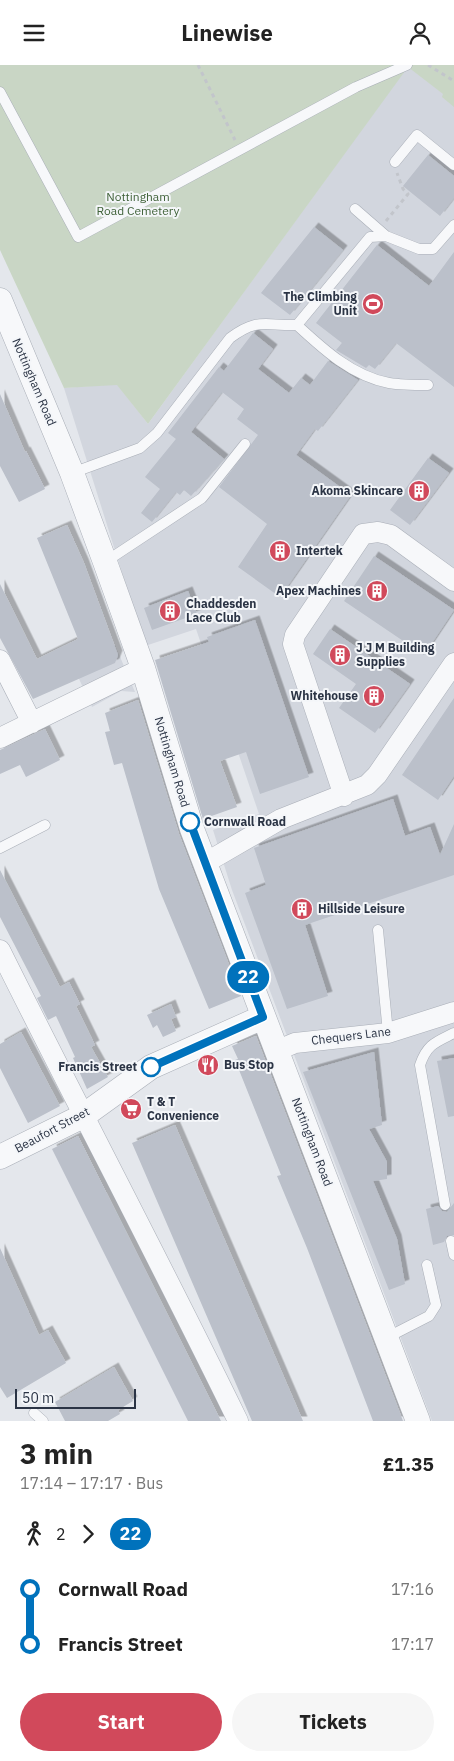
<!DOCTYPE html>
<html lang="en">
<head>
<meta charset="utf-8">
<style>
  :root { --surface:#fff; --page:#f6f6f6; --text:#222; --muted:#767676; --accent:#d1495b }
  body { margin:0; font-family:"IBM Plex Sans",sans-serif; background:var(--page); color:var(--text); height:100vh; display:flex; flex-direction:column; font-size:19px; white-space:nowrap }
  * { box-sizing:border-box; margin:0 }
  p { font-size:16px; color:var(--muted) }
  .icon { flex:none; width:28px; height:28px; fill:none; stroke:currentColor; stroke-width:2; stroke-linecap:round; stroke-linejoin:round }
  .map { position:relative; height:1356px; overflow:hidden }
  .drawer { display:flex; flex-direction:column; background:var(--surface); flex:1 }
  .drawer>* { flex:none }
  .badge { padding:0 10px; border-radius:16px; font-size:18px; line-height:32px }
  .scale { position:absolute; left:15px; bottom:12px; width:121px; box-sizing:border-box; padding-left:5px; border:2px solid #2b3445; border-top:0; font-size:14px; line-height:18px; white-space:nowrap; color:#2b3445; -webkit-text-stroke:4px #f4f6f9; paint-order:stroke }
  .map>.badge { position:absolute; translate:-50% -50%; box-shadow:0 0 0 2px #fff }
  .legs { display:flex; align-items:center; gap:8px; height:55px; padding:0 20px; font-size:16px }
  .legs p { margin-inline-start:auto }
  .overview { display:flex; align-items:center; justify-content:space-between; height:85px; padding:0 20px }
  h1 { font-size:28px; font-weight:700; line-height:38px }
  .button { display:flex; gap:10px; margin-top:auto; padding:10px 20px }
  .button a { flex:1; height:58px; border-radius:30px; background:var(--accent); color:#fff; font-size:20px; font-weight:700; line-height:58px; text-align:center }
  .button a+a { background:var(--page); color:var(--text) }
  ul { padding:0 20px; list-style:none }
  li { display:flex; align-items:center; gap:18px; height:55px; font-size:19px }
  li i { display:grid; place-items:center; width:8px; height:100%; margin:0 6px; background:currentColor }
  li i::after { content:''; width:12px; height:12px; margin:-6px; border:4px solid; border-radius:50%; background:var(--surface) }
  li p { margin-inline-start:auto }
  li:first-child i { background:linear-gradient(#0000 50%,currentColor 0) }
  li:last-child i { background:linear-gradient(currentColor 50%,#0000 0) }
  header { display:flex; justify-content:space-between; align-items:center; height:65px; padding:0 20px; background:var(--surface); font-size:22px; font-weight:700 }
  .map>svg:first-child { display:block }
  .built { fill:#d2d6de }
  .green { fill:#c9d6c5 }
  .building { fill:#bbc0ca; filter:url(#shadow) }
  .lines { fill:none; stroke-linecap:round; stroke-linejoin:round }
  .service-casing { stroke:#a9aeb7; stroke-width:11 }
  .minor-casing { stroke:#a9aeb7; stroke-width:21 }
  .tertiary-casing { stroke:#a9aeb7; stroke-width:25 }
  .path { stroke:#c2c5cb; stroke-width:3; stroke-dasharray:4 4; stroke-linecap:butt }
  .service { stroke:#f7f8fa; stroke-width:10 }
  .minor { stroke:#f7f8fa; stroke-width:20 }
  .tertiary { stroke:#f7f8fa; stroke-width:24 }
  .line-1-casing { stroke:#fff; stroke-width:11 }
  .line-1 { stroke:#0072bc; stroke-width:8 }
  .stop-1-dot { fill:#fff; stroke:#0072bc; stroke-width:2.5 }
  .labels { text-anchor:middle; stroke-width:4; stroke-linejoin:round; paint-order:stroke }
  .park-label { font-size:12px; fill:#3f6138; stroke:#f4f6f9 }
  .poi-label { font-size:12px; font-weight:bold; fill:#2b3445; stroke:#f4f6f9; text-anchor:start }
  .street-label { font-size:12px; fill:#2b3445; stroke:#f4f6f9 }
  .stop-label { font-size:12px; font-weight:bold; fill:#2b3445; stroke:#f4f6f9; text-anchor:start }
</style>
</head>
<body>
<header><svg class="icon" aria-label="menu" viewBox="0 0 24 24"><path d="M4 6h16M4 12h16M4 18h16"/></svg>Linewise<svg class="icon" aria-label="person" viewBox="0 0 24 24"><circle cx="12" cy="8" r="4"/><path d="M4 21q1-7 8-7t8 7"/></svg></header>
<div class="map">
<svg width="454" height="1356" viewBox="0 0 454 1356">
  <defs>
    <filter id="shadow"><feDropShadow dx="4.5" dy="-4.5" stdDeviation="0" flood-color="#0004"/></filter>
  </defs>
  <rect width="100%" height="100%" fill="#e4e7ec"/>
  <path class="built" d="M408 1 454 37V1356H432L232 825 213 765 259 749 196 564 145 581 64 323 117 319 148 359Z
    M115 580 135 627 121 626 92 642 74 603Z"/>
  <path class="green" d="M0 0H454V42L442 32 443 29 408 2 148 359 117 320 64 323 0 185Z"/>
  <path class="building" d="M428 90 454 111V133L440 151 403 121Z
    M314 162 343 185 290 250 261 228Z
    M377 180 429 221 454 187V322L396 278 375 304 369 300 366 303 336 285 342 278 316 258Z
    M253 268 273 284 258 304 289 328 301 313 310 320 328 296 358 315 318 366 315 364 296 390 351 430 280 532 238 502 267 459 219 422 258 370 237 354 244 344 222 327 191 367 224 394 191 431 184 425 180 430 176 427 152 457 141 448 160 424 145 412 176 374 168 368 219 302 224 306Z
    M0 329 25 387 26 386 45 424 19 437 0 401Z
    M428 393 449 408 410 460 390 445Z
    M67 460 84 498 118 590 115 598 33 634 0 573V519L37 594 78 574 37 473Z
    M374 491 454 545 424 590 344 536Z
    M188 526 197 549 152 565 144 543Z
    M255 555 309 712 260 729 246 687 220 696 237 742 203 754 155 595 209 577 207 572Z
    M330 564 410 619 375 668 339 643 356 619 313 589Z
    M454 633V711L438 735 402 710Z
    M138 635 179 769 241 931 209 944 159 824 122 698 114 700 105 667 110 666 105 648Z
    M45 664 60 695 26 712 20 700 0 709V685Z
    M393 734 405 771 430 762 440 790 454 759V810L305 860 328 931 287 944 245 828 266 820 254 783Z
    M0 805 60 922 69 917 80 939 76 941 95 980 91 982 108 1012 87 1024 73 993 75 992 56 951 48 955 37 933 41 931 0 852Z
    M171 939 176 952 171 954 176 966 163 972 157 960 153 963 147 950Z
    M21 967 60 1041 28 1058 0 1003V979Z
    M256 971 403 1356H373L307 1183 277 1111 281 1110 235 995 238 994 232 981Z
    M374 987 382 1060 369 1064 387 1097V1114L373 1116 397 1174 405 1219 389 1225 303 1007Z
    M454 993V1051L448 1052 437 996Z
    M175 1060 303 1356H252L132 1078Z
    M78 1071 221 1356H188L52 1084Z
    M454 1138V1170L447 1171 444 1177 433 1180 426 1144 438 1141 442 1146 447 1147Z
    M0 1183 39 1270 48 1265 66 1298 7 1333 0 1322Z
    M114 1302 133 1336 118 1345 120 1349 108 1356H65L55 1337Z"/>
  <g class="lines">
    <g class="service-casing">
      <path id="service" d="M0 27 78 172 356 22 407 0
        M395 97 417 70 454 100
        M355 144 386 171
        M297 260C323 284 352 311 389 318 401 320 415 320 428 320
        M72 408 140 383 157 368 230 273C258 252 265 261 297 260L370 172 386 171 419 184H433L454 160
        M105 497 202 433 245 379
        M0 783 45 760
        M378 865 388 968
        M445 1140 420 1000C427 979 436 977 454 968
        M451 1176 454 1190
        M388 1272 429 1251 436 1240 427 1200
        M34 1348 43 1356"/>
    </g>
    <g class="minor-casing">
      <path id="minor" d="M0 595 32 658
        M0 673 143 603
        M344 731 293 579 295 570 363 469 378 467 391 470 454 516
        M205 798 281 754 367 720 377 710 454 598
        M0 885C78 1042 161 1198 238 1356
        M276 986 295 978 388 968 454 947"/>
    </g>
    <g class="tertiary-casing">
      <path id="tertiary" d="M0 235 72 408 105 497 143 603 192 764 418 1356
        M0 1092 83 1051 151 1002 263 952"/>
    </g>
    <path class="path" d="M198 0 235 75
      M428 0 454 16
      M386 156 408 129 403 124 397 108"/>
    <use href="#service" class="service"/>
    <use href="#minor" class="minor"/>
    <use href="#tertiary" class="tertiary"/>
  </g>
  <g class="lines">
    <g class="line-1-casing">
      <path id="line-1" d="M151 1002 263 952 190 757"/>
    </g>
    <use href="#line-1" class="line-1"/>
  </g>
  <defs>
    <g id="stadium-disc" transform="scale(1.125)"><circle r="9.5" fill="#d1495b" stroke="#f4f6f9"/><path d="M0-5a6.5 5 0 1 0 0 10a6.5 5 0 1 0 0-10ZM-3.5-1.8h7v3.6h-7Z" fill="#fff"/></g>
    <g id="building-disc" transform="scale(1.125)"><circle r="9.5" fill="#d1495b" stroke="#f4f6f9"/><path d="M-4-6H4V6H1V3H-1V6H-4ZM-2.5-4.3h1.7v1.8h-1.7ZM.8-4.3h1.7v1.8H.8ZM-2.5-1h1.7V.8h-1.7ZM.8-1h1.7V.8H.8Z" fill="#fff"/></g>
    <g id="restaurant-disc" transform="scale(1.125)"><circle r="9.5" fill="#d1495b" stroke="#f4f6f9"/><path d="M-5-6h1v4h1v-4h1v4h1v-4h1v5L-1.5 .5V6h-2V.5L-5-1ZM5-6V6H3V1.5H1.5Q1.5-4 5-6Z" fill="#fff"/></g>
    <g id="supermarket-disc" transform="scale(1.125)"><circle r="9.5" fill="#d1495b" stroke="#f4f6f9"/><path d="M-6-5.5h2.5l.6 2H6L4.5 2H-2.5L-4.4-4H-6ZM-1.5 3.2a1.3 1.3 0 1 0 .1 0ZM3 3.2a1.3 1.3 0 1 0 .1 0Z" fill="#fff"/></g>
  </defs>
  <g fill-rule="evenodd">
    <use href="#stadium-disc" x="373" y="239"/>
    <use href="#building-disc" x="419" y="426"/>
    <use href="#building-disc" x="280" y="486"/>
    <use href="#building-disc" x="377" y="526"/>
    <use href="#building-disc" x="170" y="546"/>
    <use href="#building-disc" x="340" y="590"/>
    <use href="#building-disc" x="374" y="631"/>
    <use href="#building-disc" x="302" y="844"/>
    <use href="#restaurant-disc" x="208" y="1000"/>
    <use href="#supermarket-disc" x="131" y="1044"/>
  </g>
  <g class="stop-1-dot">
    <circle cx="190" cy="757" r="9"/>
    <circle cx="151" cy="1002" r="9"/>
  </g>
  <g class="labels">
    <g class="park-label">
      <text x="138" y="136">Nottingham<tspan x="138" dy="14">Road Cemetery</tspan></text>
    </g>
    <g class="poi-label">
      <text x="357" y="236" text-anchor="end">The Climbing<tspan x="357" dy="14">Unit</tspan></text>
      <text x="403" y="430" text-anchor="end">Akoma Skincare</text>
      <text x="296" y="490">Intertek</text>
      <text x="361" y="530" text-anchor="end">Apex Machines</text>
      <text x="186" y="543">Chaddesden<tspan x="186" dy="14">Lace Club</tspan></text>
      <text x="356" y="587">J J M Building<tspan x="356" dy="14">Supplies</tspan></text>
      <text x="358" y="635" text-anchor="end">Whitehouse</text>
      <text x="318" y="848">Hillside Leisure</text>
      <text x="224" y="1004">Bus Stop</text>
      <text x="147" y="1041">T &amp; T<tspan x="147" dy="14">Convenience</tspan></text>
    </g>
    <g class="street-label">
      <text transform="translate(34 317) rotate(67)" y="4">Nottingham Road</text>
      <text transform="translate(172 697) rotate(73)" y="4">Nottingham Road</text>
      <text transform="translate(351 971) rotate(-7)" y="4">Chequers Lane</text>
      <text transform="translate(52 1065) rotate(-28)" y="4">Beaufort Street</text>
      <text transform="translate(312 1077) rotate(69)" y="4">Nottingham Road</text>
    </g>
    <g class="stop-label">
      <text x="204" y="761">Cornwall Road</text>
      <text x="137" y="1006" text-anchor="end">Francis Street</text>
    </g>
  </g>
</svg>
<div class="scale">50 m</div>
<b class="badge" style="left:248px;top:912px;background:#0072bc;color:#fff">22</b>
</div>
<section class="drawer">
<div class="overview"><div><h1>3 min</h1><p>17:14 – 17:17 · Bus</p></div><b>£1.35</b></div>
<div class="legs"><svg class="icon" aria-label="walk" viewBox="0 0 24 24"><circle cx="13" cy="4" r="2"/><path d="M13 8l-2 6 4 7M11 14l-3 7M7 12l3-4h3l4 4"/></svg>2<svg class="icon" aria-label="forward" viewBox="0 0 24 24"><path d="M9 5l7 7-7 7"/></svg><b class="badge" style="background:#0072bc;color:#fff">22</b></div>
<ul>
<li><i style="color:#0072bc"></i><b>Cornwall Road</b><p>17:16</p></li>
<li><i style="color:#0072bc"></i><b>Francis Street</b><p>17:17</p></li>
</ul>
<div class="button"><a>Start</a><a>Tickets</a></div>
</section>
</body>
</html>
